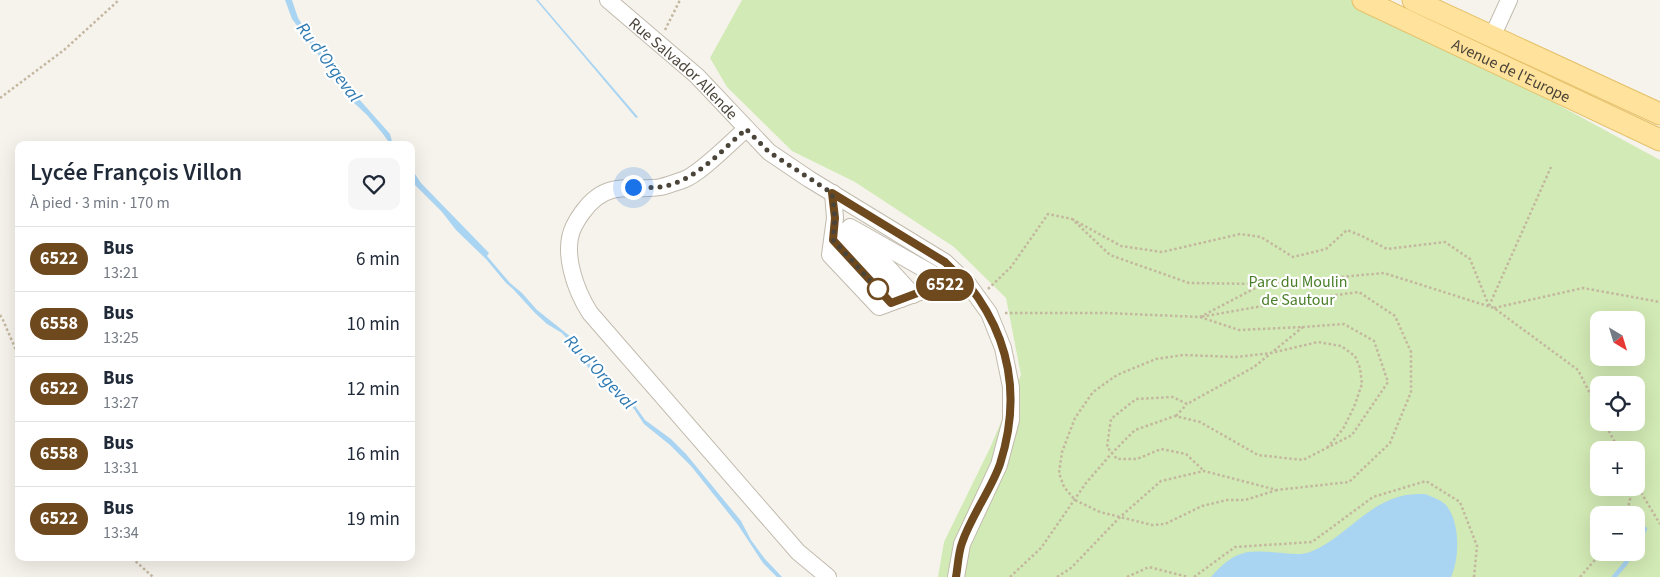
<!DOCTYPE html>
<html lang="fr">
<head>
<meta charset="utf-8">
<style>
  :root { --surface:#fff; --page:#f6f6f7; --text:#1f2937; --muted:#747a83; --line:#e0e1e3 }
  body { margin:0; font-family:"Source Sans 3",sans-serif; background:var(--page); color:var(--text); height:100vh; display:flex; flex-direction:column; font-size:19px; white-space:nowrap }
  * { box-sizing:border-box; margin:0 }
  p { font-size:16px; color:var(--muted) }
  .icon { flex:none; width:28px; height:28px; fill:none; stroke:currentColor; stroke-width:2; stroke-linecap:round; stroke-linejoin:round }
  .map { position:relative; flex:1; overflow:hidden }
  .drawer { position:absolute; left:15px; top:141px; width:400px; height:420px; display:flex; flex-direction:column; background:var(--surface); border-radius:10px; box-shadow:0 5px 20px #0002 }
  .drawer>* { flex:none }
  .badge { padding:0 10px; border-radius:16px; font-size:18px; line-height:32px }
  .needle { width:32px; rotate:142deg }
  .controls { position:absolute; left:1590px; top:311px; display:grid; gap:10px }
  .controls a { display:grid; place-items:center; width:55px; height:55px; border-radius:10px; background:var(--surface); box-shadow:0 5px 20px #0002; font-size:25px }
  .you { position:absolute; width:25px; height:25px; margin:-12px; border:4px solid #fff; border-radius:50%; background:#1a73e8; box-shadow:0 0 0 8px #1a73e833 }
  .map>.badge { position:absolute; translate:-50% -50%; box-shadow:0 0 0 2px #fff }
  .round { display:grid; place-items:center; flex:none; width:52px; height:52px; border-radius:10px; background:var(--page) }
  .summary { display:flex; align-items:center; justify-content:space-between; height:85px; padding:0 15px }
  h1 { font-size:24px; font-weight:600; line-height:38px }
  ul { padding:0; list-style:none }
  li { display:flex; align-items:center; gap:15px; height:65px; padding:0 15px; border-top:1px solid var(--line) }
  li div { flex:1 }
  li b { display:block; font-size:19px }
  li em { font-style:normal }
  li .badge { min-width:55px; font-weight:700; text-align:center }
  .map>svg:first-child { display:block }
  .green { fill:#d2eab5; fill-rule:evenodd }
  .water { fill:#a9d4f2 }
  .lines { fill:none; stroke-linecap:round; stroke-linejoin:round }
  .stream { stroke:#a9d4f2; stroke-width:4.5 }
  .minor-casing { stroke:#c2bbae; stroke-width:18 }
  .major-casing { stroke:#e6c16a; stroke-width:23 }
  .path { stroke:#c4b79f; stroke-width:2.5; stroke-dasharray:2.5 2.5; stroke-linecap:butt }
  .minor { stroke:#fff; stroke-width:16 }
  .major { stroke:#ffe39c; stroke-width:21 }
  .line-casing { stroke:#fff; stroke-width:11 }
  .line { stroke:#6e491e; stroke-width:8 }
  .walk { stroke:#4b4439; stroke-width:5; stroke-dasharray:0 9 }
  .stop-dot { fill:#fff; stroke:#6e491e; stroke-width:2.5 }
  .labels { text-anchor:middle; stroke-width:4.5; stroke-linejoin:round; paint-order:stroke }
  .street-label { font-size:16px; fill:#4b4439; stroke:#fff }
  .park-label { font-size:16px; fill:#4a7f2a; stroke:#fff }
  .water-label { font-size:18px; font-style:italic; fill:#2e7ab2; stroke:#fff }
</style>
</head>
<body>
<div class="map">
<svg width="1660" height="577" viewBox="0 0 1660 577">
  <rect width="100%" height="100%" fill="#f6f3ec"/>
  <path class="green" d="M742 0H1365L1660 160V577H938L944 542 990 448 1021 375 1006 298 954 247 855 182 792 151 727 87 710 58ZM1599 320H1636V358H1599ZM1599 385H1636V422H1599ZM1599 450H1636V488H1599ZM1599 515H1636V552H1599Z"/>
  <path class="water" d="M285 0H292L298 18 314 42 351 90 390 134 393 145H389L388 141 383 134 367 115 352 101 301 31 292 19Z
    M536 0H538L638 117 636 118Z
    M411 168 421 183 489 253 487 256 510 283 522 293 537 310 571 337 592 367 601 375 617 386 631 400 645 420 671 439 686 454 741 521 751 540 765 559 782 577H777L763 563 738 525 691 466 670 445 644 424 634 409 621 395 590 370 569 341 562 333 547 324 535 313 513 289 506 283 486 259 456 230 442 212 411 181Z
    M1425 494C1432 497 1440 499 1446 505 1460 522 1460 557 1451 577H1211C1236 549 1247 550 1283 553 1292 554 1302 555 1310 552 1343 539 1364 507 1398 497 1407 494 1416 494 1425 494Z"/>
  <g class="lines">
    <path class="stream" d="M1636 545 1645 529
      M1614 577 1625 564 1632 552"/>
    <g class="minor-casing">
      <g id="minor">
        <path id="s1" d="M608 0 697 76 769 152 809 179 945 262 968 284 989 313 1003 348 1011 387V420L999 465 962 544 956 577"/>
        <path d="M1492 37 1509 0"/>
        <path d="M746 129C731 142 700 174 683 180 677 182 669 185 661 187 645 190 628 186 612 190 600 193 589 203 582 213 579 217 576 222 574 226 561 252 576 291 590 313L798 552 828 577"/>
        <path d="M833 193 835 218 830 255 879 307 936 286H956L968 284"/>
        <path d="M835 227 901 299"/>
        <path d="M850 227 933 274 945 285"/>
        <path d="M862 239 913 295"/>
      </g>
    </g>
    <g class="major-casing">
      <g id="major">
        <path id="s2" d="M1363 0 1660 140"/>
        <path d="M1413 0 1660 114"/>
      </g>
    </g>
    <path class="path" d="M665 30 680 0
      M0 98 64 50 119 0
      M1072 219 1121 246 1162 252 1240 234 1261 237 1293 257 1326 249 1347 230 1362 236 1387 249 1445 242 1470 259 1489 306
      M988 289 1011 267 1048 214 1072 219 1110 255 1189 283 1261 284
      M1489 306 1551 167
      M1494 308 1583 288 1660 302
      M1005 313H1107L1200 317 1263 284 1384 273 1494 308 1578 370 1599 411
      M0 315 3 320 19 357
      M1200 317 1239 330 1303 327 1254 367 1187 404 1173 397 1136 399 1111 419 1107 447 1117 459H1137L1161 449 1186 454 1204 471
      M1176 416 1187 404
      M1604 422 1619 450
      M1636 484 1660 524
      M1277 490 1245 500H1227L1202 506 1165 524 1152 525 1100 512 1075 500 1064 487 1059 473 1062 452 1075 418 1093 392 1117 375 1156 359 1183 355 1236 357 1271 353 1318 342 1341 346 1355 356 1360 368 1362 384 1354 407 1343 429 1326 449
      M1626 515 1633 488
      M132 558 153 577
      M1010 577 1041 548 1086 483 1112 453 1135 430 1175 416 1200 422 1258 455 1303 460 1352 435 1388 382 1374 341 1344 324 1303 327
      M1057 577 1071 568 1120 517 1161 481 1204 471 1277 490 1349 482 1390 443 1411 392V352L1395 316 1359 292 1291 301 1200 317
      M1127 577 1149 567 1188 577
      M1194 577 1235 547 1312 542 1373 497 1426 481 1460 502 1477 546 1474 577
      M1580 577 1602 552"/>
    <use href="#minor" class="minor"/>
    <use href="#major" class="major"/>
  </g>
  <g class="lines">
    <g class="line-casing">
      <path id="line" d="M956 577C958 566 958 554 962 543 971 516 991 490 1000 464 1021 398 1011 338 968 284L956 286H936L891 303 833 240 835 218 832 193 945 262 956 273"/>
    </g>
    <use href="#line" class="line"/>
    <path class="walk" d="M633 187C642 187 651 188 660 187 695 182 721 151 746 129L769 152 832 193 835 218 833 240 878 289"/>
  </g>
  <circle class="stop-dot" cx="878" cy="289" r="10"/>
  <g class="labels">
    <g class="street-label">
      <text dy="6" stroke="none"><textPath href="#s1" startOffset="102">Rue Salvador Allende</textPath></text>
      <text dy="6" stroke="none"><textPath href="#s2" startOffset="164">Avenue de l'Europe</textPath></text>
    </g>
    <g class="park-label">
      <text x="1298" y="287">Parc du Moulin<tspan x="1298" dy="18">de Sautour</tspan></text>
    </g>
    <g class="water-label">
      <text transform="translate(329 62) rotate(53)" y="6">Ru d'Orgeval</text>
      <text transform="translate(600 372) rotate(47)" y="6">Ru d'Orgeval</text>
    </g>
  </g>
</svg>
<div class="controls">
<a><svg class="needle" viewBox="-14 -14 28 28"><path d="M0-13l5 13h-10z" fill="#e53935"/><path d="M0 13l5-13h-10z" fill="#747a83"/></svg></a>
<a><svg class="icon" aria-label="locate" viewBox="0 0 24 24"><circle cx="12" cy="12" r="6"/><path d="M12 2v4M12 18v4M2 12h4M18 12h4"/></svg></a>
<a>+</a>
<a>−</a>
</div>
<div class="you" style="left:633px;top:187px"></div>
<b class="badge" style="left:945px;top:285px;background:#6e491e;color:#fff">6522</b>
<section class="drawer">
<div class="summary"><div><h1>Lycée François Villon</h1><p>À pied · 3 min · 170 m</p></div><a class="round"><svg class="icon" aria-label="heart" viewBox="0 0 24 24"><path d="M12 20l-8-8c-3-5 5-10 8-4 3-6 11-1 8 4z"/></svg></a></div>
<ul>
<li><span class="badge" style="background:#6e491e;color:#fff">6522</span><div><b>Bus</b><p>13:21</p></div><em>6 min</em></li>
<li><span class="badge" style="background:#6e491e;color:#fff">6558</span><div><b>Bus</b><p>13:25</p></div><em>10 min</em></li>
<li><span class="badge" style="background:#6e491e;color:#fff">6522</span><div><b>Bus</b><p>13:27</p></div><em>12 min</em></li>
<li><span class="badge" style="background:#6e491e;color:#fff">6558</span><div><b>Bus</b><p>13:31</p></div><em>16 min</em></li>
<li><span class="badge" style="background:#6e491e;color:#fff">6522</span><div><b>Bus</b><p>13:34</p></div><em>19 min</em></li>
</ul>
</section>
</div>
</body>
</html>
